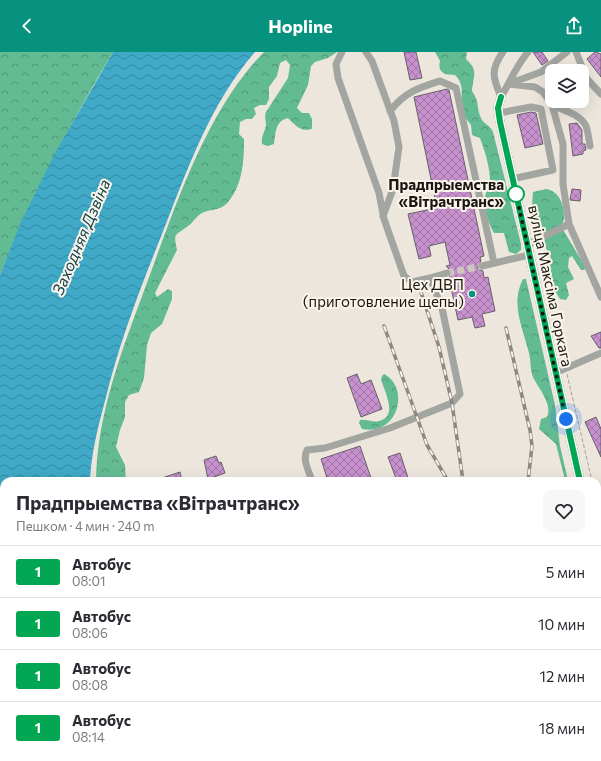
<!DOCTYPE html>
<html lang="ru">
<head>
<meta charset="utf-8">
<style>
  :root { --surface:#fff; --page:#f7f7f7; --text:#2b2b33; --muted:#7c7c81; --line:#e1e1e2; --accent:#06927e }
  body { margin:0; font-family:Commissioner,sans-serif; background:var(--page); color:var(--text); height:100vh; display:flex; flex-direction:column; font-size:15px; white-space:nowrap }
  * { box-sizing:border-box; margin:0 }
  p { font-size:13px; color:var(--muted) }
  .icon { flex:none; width:22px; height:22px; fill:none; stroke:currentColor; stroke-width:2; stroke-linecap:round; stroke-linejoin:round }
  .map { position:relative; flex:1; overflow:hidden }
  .side { position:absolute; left:0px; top:425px; width:601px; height:284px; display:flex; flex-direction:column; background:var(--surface); border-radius:12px 12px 0 0; box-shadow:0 4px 16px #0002 }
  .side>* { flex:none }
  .badge { padding:0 8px; border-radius:3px; font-size:14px; line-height:26px }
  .fabs { position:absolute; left:545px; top:12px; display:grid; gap:8px }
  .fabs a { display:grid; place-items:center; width:44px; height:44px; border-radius:8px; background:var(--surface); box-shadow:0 4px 16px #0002; font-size:20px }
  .you { position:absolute; width:20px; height:20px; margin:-10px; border:3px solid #fff; border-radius:50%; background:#1a73e8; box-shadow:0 0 0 6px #1a73e833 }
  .map>.badge { position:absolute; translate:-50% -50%; box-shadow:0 0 0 2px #fff }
  .round { display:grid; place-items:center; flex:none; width:42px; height:42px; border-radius:8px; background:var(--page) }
  .head { display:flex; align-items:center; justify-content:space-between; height:68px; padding:0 16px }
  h1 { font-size:19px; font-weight:700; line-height:30px }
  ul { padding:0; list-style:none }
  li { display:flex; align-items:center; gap:12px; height:52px; padding:0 16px; border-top:1px solid var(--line) }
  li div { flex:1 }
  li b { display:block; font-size:15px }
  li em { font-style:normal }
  li .badge { min-width:44px; font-weight:700; text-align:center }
  header { display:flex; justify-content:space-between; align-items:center; height:52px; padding:0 16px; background:var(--accent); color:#fff; font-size:18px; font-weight:700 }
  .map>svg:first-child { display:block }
  .forest { fill:url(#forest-crowns) }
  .garden { fill:#8dd6b3 }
  .water { fill:url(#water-waves) }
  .building { fill:url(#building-cross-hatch); stroke:#676068 }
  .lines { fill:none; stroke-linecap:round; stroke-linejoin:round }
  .minor-tunnel { stroke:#cdc7bf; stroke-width:7; stroke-dasharray:7 3.5; stroke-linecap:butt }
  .path { stroke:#a7a29b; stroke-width:1; stroke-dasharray:4 2; stroke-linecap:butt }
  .minor { stroke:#a3a5a1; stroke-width:7 }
  .major { stroke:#6b6e66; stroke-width:9 }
  .rail-casing { stroke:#8d8882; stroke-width:3.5 }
  .rail { stroke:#faf4ea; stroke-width:2; stroke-dasharray:6; stroke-linecap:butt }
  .line-casing { stroke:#fff; stroke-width:9 }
  .line { stroke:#00a651; stroke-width:6 }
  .walk { stroke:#191613; stroke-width:4; stroke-dasharray:0 7.2 }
  .stop-dot { fill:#fff; stroke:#00a651; stroke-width:2 }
  .poi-dot { fill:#06927e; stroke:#faf4ea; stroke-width:1.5 }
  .labels { text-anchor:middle; stroke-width:4; stroke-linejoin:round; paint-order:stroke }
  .stop-label { font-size:15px; font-weight:bold; fill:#191613; stroke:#faf4ea; text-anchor:end }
  .poi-label { font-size:15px; fill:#191613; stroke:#faf4ea; text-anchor:end }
  .street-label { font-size:15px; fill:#191613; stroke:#faf4ea }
  .water-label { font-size:16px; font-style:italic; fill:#14424f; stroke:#faf4ea }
</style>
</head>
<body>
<header><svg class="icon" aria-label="back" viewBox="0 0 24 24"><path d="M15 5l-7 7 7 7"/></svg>Hopline<svg class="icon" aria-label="share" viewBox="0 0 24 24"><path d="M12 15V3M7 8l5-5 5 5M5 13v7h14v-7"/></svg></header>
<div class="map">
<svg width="601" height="709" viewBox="0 0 601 709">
  <defs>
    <pattern id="forest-crowns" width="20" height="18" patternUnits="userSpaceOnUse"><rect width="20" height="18" fill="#63bb94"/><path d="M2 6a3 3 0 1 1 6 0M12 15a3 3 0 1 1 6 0" fill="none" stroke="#519778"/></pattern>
    <pattern id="water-waves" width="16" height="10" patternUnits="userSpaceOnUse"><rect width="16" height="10" fill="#3fa9c7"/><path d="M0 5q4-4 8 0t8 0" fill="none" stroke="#3489a0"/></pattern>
    <pattern id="building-cross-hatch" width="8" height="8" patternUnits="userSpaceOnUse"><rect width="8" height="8" fill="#c791ce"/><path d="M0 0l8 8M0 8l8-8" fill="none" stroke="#a175a6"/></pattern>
  </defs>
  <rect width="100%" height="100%" fill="#ede6dd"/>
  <path class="forest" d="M0 0H113C69 73 32 144 0 223Z
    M264 0H337L328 6 315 10 311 14 308 33 297 56 302 61H309L312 67V77C300 80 296 74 288 66 275 69 276 80 274 92L268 94 262 92C261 84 265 80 266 73 266 68 264 65 266 60L288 26 290 13 286 8 280 11 277 24 269 35V47L266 53H260L254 56 256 62 252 67H246L240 70 239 82 244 87C244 108 243 131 229 149 220 160 212 156 202 161 196 164 193 171 188 174 175 184 173 180 177 198L155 241 157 245 168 237 172 239V247L162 272 151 281 147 293 144 326 139 340 129 343 125 350V365L120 378 116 395 125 413 126 429H96C97 359 124 293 148 228 176 152 207 58 264 0Z
    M435 0H467L466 7C479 19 473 23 472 39 480 50 476 56 481 66 484 73 490 72 493 80L521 192V198L516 202 509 200 504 181H494C488 171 482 153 486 141 488 137 490 134 490 129 490 115 485 100 480 86L472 83 471 73 459 57C463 46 464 31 455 23 445 23 437 21 440 9Z
    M546 137C559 139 564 152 564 164 565 169 561 172 562 176L586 216 584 218H581L572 204 569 206 568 215 574 227 566 231 569 243 566 248 560 247 549 229 551 206 545 194 543 181 536 169 532 153 533 140Z
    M523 227H526L555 353 560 394 567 424 566 429H563L564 424 556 392 539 377 541 367 547 365C553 352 538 336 533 325 530 318 531 309 529 301 523 276 510 252 523 227Z
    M384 322C410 335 399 384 362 377L359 371 360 368C367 367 373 371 379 369 399 364 384 339 381 327L382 324Z
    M0 661 4 670V705H23L25 709H0Z"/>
  <path class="garden" d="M601 638V691L597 681V639Z"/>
  <path class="water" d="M113 0H255C209 53 187 119 162 182 140 237 119 291 105 349 98 375 91 402 90 429H4V440L0 441V223L21 170 55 101Z
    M4 503V670L0 661V504Z
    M23 705H136L137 709H25Z"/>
  <path class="building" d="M404 0H416L422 26 410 28Z
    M533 0H542L548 9 542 13Z
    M595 0 601 2V25L587 7Z
    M447 37 449 38 484 204 480 205 481 209 477 215 479 218 483 219 484 226 488 225 495 259 482 262 485 274 475 276 472 265 458 268 449 226 452 220 446 214 450 213 445 190 429 194 431 204 419 207 408 162 437 156 414 45Z
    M531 60 536 61 543 92 525 96 517 63Z
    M577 71 582 78V92H585L586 98 583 99V102L573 104 569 72Z
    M572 137 581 138 580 149 570 148Z
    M601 280V296H599L591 284Z
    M357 322 361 332 371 328 382 357 361 365 347 326Z
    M596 365 601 377V405L585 370Z
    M360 394 372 429H328L321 407Z
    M400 401 409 429H397L388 405Z
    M216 404 219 411 221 410 225 421 208 427 204 408Z
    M180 420 182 429H156V428Z"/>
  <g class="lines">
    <path class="minor-tunnel" d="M447 221 482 214"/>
    <path class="path" d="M567 322 592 429
      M597 449 601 458
      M597 498 601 507"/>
    <path class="minor" d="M342 0 336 12 338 26 379 141 384 167 404 224 412 230 430 226
      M366 0 372 9 394 69 399 95 393 137 383 164
      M576 0 587 27 601 42
      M511 31 541 20 567 0
      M509 32 535 35 543 40 552 53 563 92V132L569 172 601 245
      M501 45C510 30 516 14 528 0
      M501 45C493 26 490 18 503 0
      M552 53C563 58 580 62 586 74 588 79 589 88 590 94
      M390 59C405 40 418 36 440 29L456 36 494 211
      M499 61 531 55 541 57 553 118 512 127
      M527 193 569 172
      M482 214 529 203
      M555 321 601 301
      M312 429C309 419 302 408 307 398L325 396 390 376 452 351 460 342 442 256 430 226 447 221
      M597 443 601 441
      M597 569 601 578
      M197 705 198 709
      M230 705 232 709
      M410 705 411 709"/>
    <path class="major" d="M501 45 498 56 500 70 580 429
      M597 469 601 478"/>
    <g class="rail-casing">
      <path id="rail" d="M420 237 439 295 452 351 463 429
        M384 274 427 393 448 429
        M506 276 530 378 532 394 528 429
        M380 705 382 709
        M393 705 394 709
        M535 705 536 709"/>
    </g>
    <use href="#rail" class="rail"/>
  </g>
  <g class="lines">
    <g class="line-casing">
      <path id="line" d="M501 45 498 56 500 70 580 429"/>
    </g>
    <use href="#line" class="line"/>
    <path class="walk" d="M516 142 566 367"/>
  </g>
  <circle class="stop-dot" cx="516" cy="142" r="8"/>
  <circle class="poi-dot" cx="472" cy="242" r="4"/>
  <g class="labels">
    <g class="stop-label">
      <text x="504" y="138">Прадпрыемства<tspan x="504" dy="17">«Вітрачтранс»</tspan></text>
    </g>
    <g class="poi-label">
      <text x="464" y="238">Цех ДВП<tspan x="464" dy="17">(приготовление щепы)</tspan></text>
    </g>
    <g class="street-label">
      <text transform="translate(550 234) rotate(78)" y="5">вуліца Максіма Горкага</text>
    </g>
    <g class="water-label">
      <text transform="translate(81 185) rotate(-67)" y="6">Заходняя Дзвіна</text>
    </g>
  </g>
</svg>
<div class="fabs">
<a><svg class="icon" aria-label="layers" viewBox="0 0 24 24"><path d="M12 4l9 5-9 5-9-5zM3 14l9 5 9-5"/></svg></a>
</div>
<div class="you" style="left:566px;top:367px"></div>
<section class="side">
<div class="head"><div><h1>Прадпрыемства «Вітрачтранс»</h1><p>Пешком · 4 мин · 240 m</p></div><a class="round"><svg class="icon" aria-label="heart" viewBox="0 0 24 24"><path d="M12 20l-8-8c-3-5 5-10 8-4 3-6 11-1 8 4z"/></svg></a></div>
<ul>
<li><span class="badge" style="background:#00a651;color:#fff">1</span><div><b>Автобус</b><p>08:01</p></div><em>5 мин</em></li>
<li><span class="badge" style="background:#00a651;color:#fff">1</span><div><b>Автобус</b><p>08:06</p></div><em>10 мин</em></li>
<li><span class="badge" style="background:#00a651;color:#fff">1</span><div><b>Автобус</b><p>08:08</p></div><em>12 мин</em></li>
<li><span class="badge" style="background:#00a651;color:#fff">1</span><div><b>Автобус</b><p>08:14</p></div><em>18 мин</em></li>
</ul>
</section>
</div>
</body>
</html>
